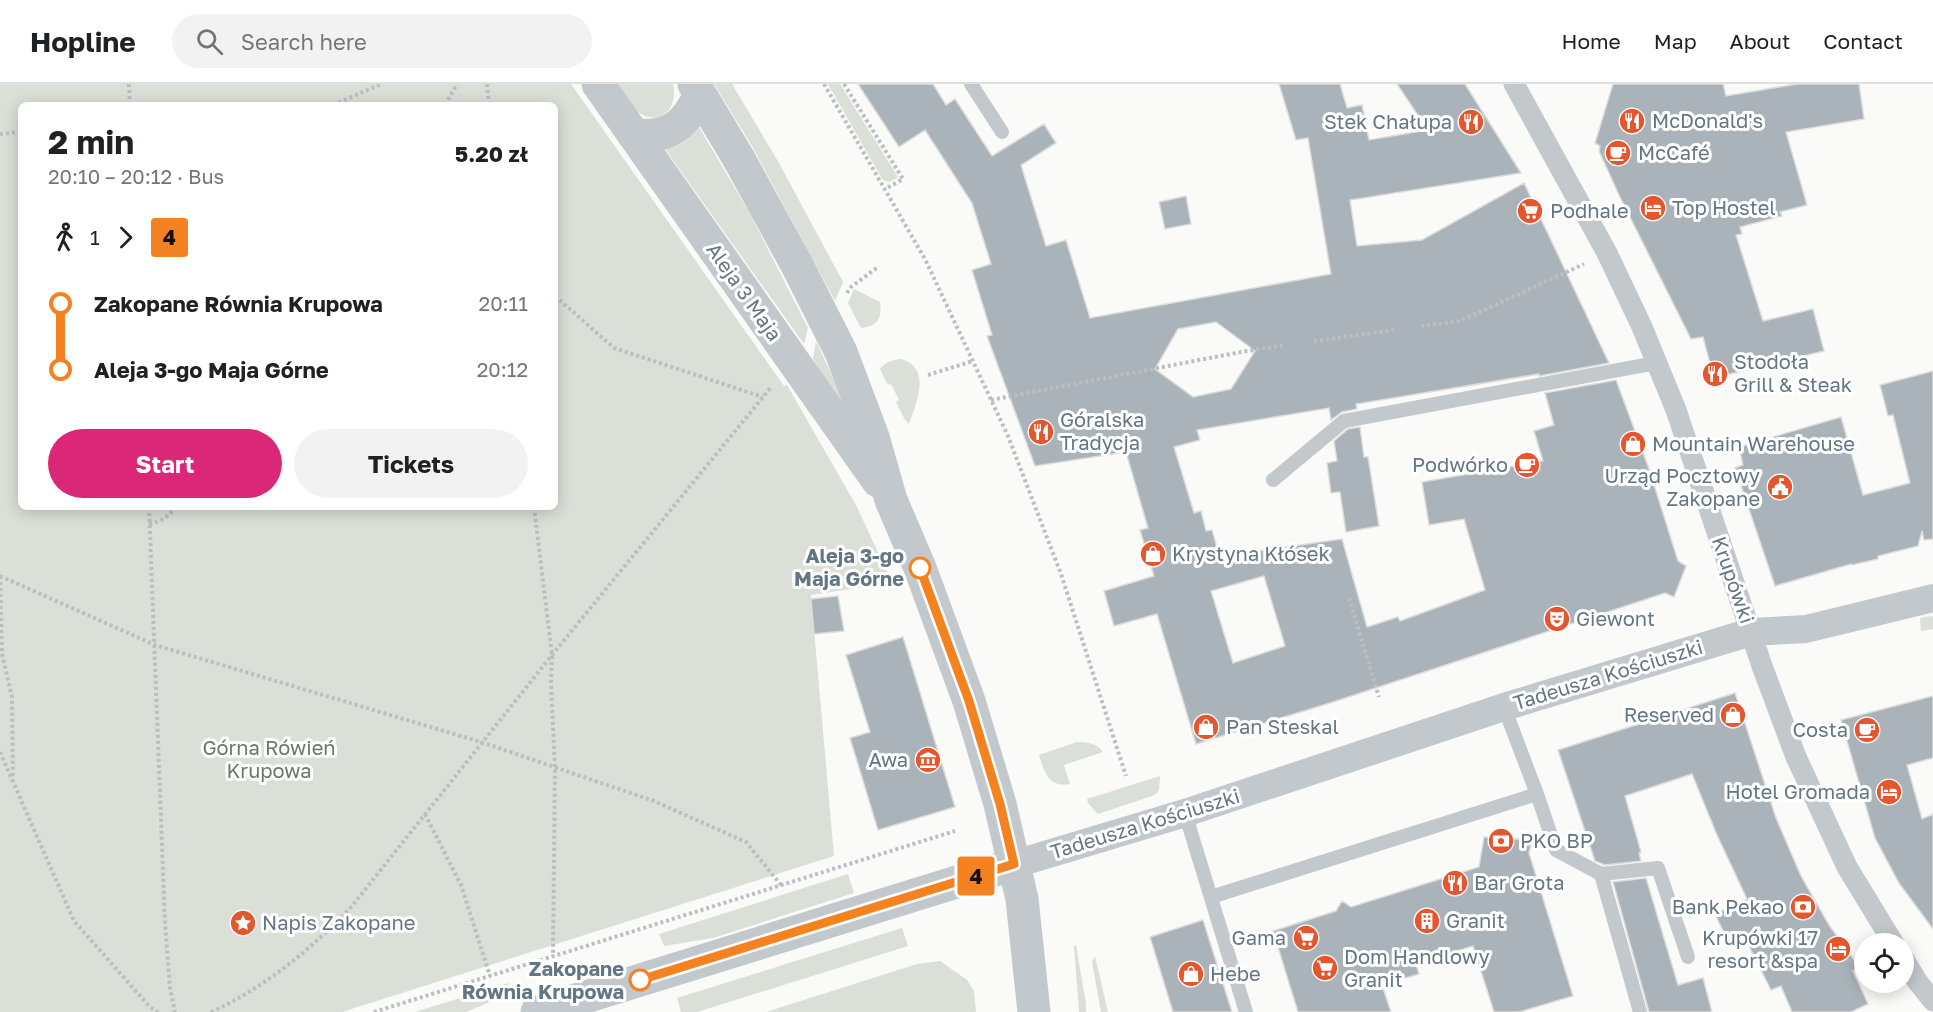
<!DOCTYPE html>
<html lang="en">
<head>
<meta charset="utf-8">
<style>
  :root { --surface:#fff; --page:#f2f2f2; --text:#202124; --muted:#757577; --line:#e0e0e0; --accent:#db2777 }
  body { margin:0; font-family:"Golos Text",sans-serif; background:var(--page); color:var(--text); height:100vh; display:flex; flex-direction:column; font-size:22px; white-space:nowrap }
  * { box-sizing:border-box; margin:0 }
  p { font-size:20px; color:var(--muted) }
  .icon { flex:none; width:33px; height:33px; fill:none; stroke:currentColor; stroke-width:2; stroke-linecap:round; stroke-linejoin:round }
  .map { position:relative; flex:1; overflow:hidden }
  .details { position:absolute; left:18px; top:18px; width:540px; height:408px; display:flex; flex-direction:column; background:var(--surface); border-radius:9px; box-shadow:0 3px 15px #0003 }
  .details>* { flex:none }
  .badge { padding:0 12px; border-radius:4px; font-size:21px; line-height:39px }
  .fabs { position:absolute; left:1854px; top:849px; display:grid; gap:12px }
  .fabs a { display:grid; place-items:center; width:60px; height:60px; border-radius:50%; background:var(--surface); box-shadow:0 3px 15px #0003; font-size:30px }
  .map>.badge { position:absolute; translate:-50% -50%; box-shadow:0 0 0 3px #fff }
  .legs { display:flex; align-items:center; gap:9px; height:66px; padding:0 30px; font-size:20px }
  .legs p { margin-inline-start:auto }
  .head { display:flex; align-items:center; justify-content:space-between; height:102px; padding:0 30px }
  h1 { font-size:33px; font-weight:700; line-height:45px }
  .primary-button { display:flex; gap:12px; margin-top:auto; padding:12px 30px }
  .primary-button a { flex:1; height:69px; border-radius:36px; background:var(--accent); color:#fff; font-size:24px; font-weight:700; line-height:69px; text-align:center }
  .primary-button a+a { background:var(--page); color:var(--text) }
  ul { padding:0 30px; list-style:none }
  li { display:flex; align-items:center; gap:21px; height:66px; font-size:22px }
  li i { display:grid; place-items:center; width:9px; height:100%; margin:0 8px; background:currentColor }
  li i::after { content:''; width:15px; height:15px; margin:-8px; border:4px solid; border-radius:50%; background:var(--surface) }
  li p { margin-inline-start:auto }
  li:first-child i { background:linear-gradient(#0000 50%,currentColor 0) }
  li:last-child i { background:linear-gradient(currentColor 50%,#0000 0) }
  header { display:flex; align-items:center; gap:36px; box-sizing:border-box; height:84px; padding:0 30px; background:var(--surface); border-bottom:2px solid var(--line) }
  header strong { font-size:28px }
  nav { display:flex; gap:33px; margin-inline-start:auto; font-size:21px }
  .search { width:420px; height:54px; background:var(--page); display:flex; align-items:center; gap:15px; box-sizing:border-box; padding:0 21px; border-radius:33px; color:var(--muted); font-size:22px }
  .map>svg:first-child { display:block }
  .green { fill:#dadfd7; fill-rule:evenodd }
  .building { fill:#aab3b9; stroke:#dcdcda; stroke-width:1.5; fill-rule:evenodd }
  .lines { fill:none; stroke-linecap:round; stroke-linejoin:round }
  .path { stroke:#bbbfc2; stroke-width:4; stroke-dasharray:3 3; stroke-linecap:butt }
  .service { stroke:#c3c8cc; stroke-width:14 }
  .pedestrian { stroke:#c3c8cc; stroke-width:21 }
  .minor { stroke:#c3c8cc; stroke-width:28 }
  .tertiary { stroke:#c3c8cc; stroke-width:33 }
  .line-1-casing { stroke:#fff; stroke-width:14 }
  .line-1 { stroke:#f58220; stroke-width:9 }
  .stop-1-dot { fill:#fff; stroke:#f58220; stroke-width:3 }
  .labels { text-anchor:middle; stroke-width:6; stroke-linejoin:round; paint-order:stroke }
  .poi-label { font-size:20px; fill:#657683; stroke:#fff; text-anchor:start }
  .street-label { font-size:20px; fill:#657683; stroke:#fff }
  .stop-label { font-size:20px; font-weight:bold; fill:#657683; stroke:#fff; text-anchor:end }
  .park-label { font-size:20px; fill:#687a64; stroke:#fff }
</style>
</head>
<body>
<header>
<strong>Hopline</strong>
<div class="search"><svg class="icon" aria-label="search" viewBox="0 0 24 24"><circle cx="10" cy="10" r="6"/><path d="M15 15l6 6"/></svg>Search here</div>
<nav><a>Home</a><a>Map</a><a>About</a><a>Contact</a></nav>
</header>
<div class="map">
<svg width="1933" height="928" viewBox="0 0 1933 928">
  <rect width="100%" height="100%" fill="#fafaf8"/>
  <path class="green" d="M0 0H571L784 302 787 301 857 423 892 499 811 511 834 772 342 928H0ZM21 21H555V423H21Z
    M618 0H673C678 21 664 42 641 30 631 25 624 9 618 0Z
    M714 0H732L779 79 843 198 835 217 752 62Z
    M828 0H840L898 93 890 98 883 96 881 93Z
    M699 43 750 130 808 244 804 260 665 65C680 62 690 55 699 43Z
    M854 205 880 218C882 235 878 242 861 244L848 219Z
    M816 257 871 374 813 275Z
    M900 275C933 283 916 319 909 340L904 334 896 318 899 316 891 300 888 301 880 285C885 278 892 276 900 275Z
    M1933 532V545L1921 547 1920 534Z
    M1077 658C1087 658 1097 659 1103 668L1064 681 1070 700C1049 704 1044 688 1039 671Z
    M1160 692 1159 706 1155 711 1098 730 1088 719 1087 715Z
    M848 790 854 809 713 854 664 862 659 850Z
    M902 844 908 862 697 928H681L677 914Z
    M1076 861 1086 920V928H1079L1074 862Z
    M1095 872 1108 928H1101L1092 878Z
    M940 877 967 896 974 907 976 928H766L917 880Z
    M508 899 512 909 466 928H415Z"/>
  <path class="building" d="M858 0H933L946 21 955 15 992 72 1044 40 1056 59 1021 81 1046 162 1066 156 1090 234 1331 190 1308 54 1296 56 1279 0H1340L1347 24 1362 21 1369 56 1428 46 1397 0H1465L1521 89 1350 116 1357 162 1422 156 1524 99 1609 279 1539 292V290L1356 320 1357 325 1342 328 1331 336 1329 324 1197 346 1200 356 1174 363 1194 429 1201 427 1206 447 1212 446 1220 474 1257 464V467L1342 455 1367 543 1398 533 1400 537 1485 506 1464 435 1429 441 1422 398 1543 377 1534 347 1554 341 1545 309 1616 296 1648 382 1678 477 1686 482 1674 513 1665 509 1330 619 1196 660 1157 530 1114 542 1104 507 1154 492 1140 446 1148 444 1126 368 1035 382 987 252 992 251 972 186 991 180 972 119 925 46 899 63ZM1216 238 1255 267 1231 305 1193 313 1155 285 1178 245ZM1264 492 1285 562 1233 579 1211 507Z
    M1613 0H1723L1726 12 1797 0H1859L1864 35 1786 48 1807 121 1780 128 1782 132 1740 143 1742 150 1736 151 1763 237 1813 225 1824 267 1714 294 1703 253 1691 255 1619 111 1599 67 1600 62 1595 59Z
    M1186 112 1191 140 1165 145 1159 118Z
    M1933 287V455L1924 456 1922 447 1918 462 1878 472V475L1852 481 1851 480 1775 502 1735 384 1743 381 1739 363 1841 333 1863 411 1910 399 1893 331 1888 332 1880 301Z
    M1360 343 1364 373H1368L1379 442 1346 448 1340 408 1331 409 1327 379 1337 377 1334 357 1348 345Z
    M838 512 844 547 814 550 811 515Z
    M903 553 955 723 878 746 850 654 870 648 846 571Z
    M1735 609 1776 734 1801 792 1829 841 1860 884 1853 887 1868 920 1851 928H1792L1781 902 1771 906 1742 848 1727 855 1715 830 1747 815 1717 751 1692 690 1625 712 1641 768 1639 769 1641 777 1605 781 1595 777 1558 666Z
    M1933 612V674L1907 681 1922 735 1933 730V845L1899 799 1875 754 1841 636Z
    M1484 753 1532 756 1529 769 1573 912 1519 928H1494L1473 862 1416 880 1419 890 1382 901 1391 928H1298L1273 847 1336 827 1342 817 1351 823 1479 783Z
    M1646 794 1678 901 1703 894 1712 928H1649L1613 798Z
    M1203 836 1232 928H1173L1150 853Z"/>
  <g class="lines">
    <path class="path" d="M129 0 130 21
      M487 0 489 21
      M824 0 925 175 1008 352 1061 490 1126 692
      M844 0 903 95 885 105
      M333 21 381 0
      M445 21 457 0
      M0 50 21 48
      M847 209 851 203 878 183
      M555 212 614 264 763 313
      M1421 242 1460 237 1584 180
      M1314 257 1394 246
      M928 291 973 277
      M991 316 1241 268 1285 261
      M149 423 165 839 170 904 175 928
      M534 423 552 571 551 599 555 684 553 872
      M149 440C162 437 168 433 176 423
      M0 492 155 561 481 658 654 717 746 758 781 801
      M0 492 2 570 12 613 13 695
      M1349 514 1379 613
      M0 668 74 837 150 923 158 928
      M425 730 461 801 490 892
      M211 928C264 904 312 865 352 822L552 571 772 302
      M374 928 955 747"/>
    <path class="service" d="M971 0 1002 48
      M1273 396 1344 337 1656 279
      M1537 710 1556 766 1601 790 1640 928
      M1185 729 1246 928
      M1601 790 1658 784 1688 873
      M1211 813 1537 710 1504 623"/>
    <path class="pedestrian" d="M1514 0 1607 169 1642 243 1676 326 1762 582 1796 673 1847 783 1894 860
      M1904 875 1917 897 1933 917"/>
    <path class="minor" d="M1015 780 1185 729 1504 623 1751 548 1806 545 1933 514"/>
    <path class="tertiary" d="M598 0 878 397
      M694 0 739 75 797 181 841 268 873 353 891 416 920 484 969 617 1000 720 1022 815 1034 928
      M633 50C668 56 686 41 700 10
      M537 928 1015 780"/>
  </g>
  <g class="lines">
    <g class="line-1-casing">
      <path id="line-1" d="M640 896 1014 780 1000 720 969 617 920 484"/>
    </g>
    <use href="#line-1" class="line-1"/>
  </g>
  <defs>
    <g id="restaurant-disc" transform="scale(1.35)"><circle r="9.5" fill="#e4572e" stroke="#fff"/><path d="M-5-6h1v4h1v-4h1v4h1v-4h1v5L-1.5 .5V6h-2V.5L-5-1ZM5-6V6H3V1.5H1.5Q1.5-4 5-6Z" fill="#fff"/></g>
    <g id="cafe-disc" transform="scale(1.35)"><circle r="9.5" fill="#e4572e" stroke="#fff"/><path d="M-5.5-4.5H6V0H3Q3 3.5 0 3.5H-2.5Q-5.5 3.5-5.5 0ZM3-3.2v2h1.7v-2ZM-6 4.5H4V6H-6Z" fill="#fff"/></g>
    <g id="hotel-disc" transform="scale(1.35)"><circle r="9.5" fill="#e4572e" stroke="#fff"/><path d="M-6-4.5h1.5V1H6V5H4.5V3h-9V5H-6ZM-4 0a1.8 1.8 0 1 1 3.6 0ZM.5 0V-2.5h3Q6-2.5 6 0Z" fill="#fff"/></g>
    <g id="supermarket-disc" transform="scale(1.35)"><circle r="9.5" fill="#e4572e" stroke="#fff"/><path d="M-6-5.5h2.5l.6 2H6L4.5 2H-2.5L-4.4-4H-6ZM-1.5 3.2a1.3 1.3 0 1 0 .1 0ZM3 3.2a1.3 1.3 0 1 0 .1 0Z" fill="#fff"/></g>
    <g id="shop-disc" transform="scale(1.35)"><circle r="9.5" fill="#e4572e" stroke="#fff"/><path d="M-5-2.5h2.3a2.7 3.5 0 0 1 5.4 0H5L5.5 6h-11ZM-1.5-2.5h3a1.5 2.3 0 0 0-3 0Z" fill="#fff"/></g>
    <g id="civic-disc" transform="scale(1.35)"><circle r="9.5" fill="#e4572e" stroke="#fff"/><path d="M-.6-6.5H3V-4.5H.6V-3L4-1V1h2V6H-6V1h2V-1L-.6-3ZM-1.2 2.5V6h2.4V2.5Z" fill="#fff"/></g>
    <g id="theatre-disc" transform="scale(1.35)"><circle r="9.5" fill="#e4572e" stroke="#fff"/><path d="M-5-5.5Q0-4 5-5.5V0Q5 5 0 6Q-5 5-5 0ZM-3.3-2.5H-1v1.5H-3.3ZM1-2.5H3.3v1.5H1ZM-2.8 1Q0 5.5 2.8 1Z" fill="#fff"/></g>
    <g id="museum-disc" transform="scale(1.35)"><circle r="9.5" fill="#e4572e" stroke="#fff"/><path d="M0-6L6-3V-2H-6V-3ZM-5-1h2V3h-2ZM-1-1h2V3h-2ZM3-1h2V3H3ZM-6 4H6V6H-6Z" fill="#fff"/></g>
    <g id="bank-disc" transform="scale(1.35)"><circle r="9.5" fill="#e4572e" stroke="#fff"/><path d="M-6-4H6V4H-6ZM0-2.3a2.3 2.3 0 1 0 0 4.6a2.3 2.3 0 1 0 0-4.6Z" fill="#fff"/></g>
    <g id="building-disc" transform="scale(1.35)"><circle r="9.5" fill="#e4572e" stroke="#fff"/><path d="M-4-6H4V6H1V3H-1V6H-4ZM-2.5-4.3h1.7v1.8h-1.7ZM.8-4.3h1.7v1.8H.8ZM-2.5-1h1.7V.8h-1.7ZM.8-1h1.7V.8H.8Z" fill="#fff"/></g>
    <g id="sight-disc" transform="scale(1.35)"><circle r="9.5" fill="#e4572e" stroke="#fff"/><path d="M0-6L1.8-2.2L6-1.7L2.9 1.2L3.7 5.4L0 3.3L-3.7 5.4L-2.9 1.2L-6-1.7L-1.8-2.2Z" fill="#fff"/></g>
  </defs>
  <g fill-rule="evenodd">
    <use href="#restaurant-disc" x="1632" y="37"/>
    <use href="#restaurant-disc" x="1471" y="38"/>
    <use href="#cafe-disc" x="1618" y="69"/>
    <use href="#hotel-disc" x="1653" y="124"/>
    <use href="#supermarket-disc" x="1530" y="127"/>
    <use href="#restaurant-disc" x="1715" y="290"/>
    <use href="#restaurant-disc" x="1041" y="348"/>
    <use href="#shop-disc" x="1633" y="360"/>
    <use href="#cafe-disc" x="1527" y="381"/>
    <use href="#civic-disc" x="1780" y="403"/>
    <use href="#shop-disc" x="1153" y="470"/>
    <use href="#theatre-disc" x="1557" y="535"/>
    <use href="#shop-disc" x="1733" y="631"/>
    <use href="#shop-disc" x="1206" y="643"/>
    <use href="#cafe-disc" x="1867" y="646"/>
    <use href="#museum-disc" x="928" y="676"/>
    <use href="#hotel-disc" x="1889" y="708"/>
    <use href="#bank-disc" x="1501" y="757"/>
    <use href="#restaurant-disc" x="1455" y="799"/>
    <use href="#bank-disc" x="1803" y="823"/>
    <use href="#building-disc" x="1427" y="837"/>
    <use href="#sight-disc" x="243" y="839"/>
    <use href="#supermarket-disc" x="1306" y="854"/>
    <use href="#hotel-disc" x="1838" y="865"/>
    <use href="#supermarket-disc" x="1325" y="884"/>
    <use href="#shop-disc" x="1191" y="890"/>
  </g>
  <g class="stop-1-dot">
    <circle cx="920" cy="484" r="10"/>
    <circle cx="640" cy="896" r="10"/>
  </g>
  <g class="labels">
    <g class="poi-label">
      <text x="1652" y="44">McDonald's</text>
      <text x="1452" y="45" text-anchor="end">Stek Chałupa</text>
      <text x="1638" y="76">McCafé</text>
      <text x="1672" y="131">Top Hostel</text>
      <text x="1550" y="134">Podhale</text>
      <text x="1734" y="285">Stodoła<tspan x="1734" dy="23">Grill &amp; Steak</tspan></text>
      <text x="1060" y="343">Góralska<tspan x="1060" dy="23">Tradycja</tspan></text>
      <text x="1652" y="367">Mountain Warehouse</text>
      <text x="1508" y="388" text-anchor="end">Podwórko</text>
      <text x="1760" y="399" text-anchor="end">Urząd Pocztowy<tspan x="1760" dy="23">Zakopane</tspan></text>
      <text x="1172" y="477">Krystyna Kłósek</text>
      <text x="1576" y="542">Giewont</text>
      <text x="1714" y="638" text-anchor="end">Reserved</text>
      <text x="1226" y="650">Pan Steskal</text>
      <text x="1848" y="653" text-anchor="end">Costa</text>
      <text x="908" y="683" text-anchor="end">Awa</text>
      <text x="1870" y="715" text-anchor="end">Hotel Gromada</text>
      <text x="1520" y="764">PKO BP</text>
      <text x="1474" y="806">Bar Grota</text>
      <text x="1784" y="830" text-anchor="end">Bank Pekao</text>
      <text x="1446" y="844">Granit</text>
      <text x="262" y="846">Napis Zakopane</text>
      <text x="1286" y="861" text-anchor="end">Gama</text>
      <text x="1818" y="861" text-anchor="end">Krupówki 17<tspan x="1818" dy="23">resort &amp;spa</tspan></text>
      <text x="1344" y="880">Dom Handlowy<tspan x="1344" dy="23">Granit</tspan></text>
      <text x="1210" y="897">Hebe</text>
    </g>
    <g class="street-label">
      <text transform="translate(744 208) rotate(55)" y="7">Aleja 3 Maja</text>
      <text transform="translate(1733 496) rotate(71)" y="7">Krupówki</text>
      <text transform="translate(1608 591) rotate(-17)" y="7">Tadeusza Kościuszki</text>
      <text transform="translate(1145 740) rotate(-17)" y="7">Tadeusza Kościuszki</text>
    </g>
    <g class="stop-label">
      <text x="904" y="479">Aleja 3-go<tspan x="904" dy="23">Maja Górne</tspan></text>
      <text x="624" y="892">Zakopane<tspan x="624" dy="23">Równia Krupowa</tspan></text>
    </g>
    <g class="park-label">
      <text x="269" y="671">Górna Rówień<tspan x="269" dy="23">Krupowa</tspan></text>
    </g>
  </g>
</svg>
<div class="fabs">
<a><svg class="icon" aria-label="locate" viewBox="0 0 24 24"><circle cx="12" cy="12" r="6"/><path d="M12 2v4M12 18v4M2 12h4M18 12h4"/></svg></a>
</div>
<b class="badge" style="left:976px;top:792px;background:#f58220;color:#111">4</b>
<section class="details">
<div class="head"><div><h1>2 min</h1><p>20:10 – 20:12 · Bus</p></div><b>5.20 zł</b></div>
<div class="legs"><svg class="icon" aria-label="walk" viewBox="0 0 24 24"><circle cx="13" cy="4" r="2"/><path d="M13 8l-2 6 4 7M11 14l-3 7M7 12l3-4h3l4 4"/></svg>1<svg class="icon" aria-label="forward" viewBox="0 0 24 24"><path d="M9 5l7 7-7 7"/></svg><b class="badge" style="background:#f58220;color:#111">4</b></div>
<ul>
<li><i style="color:#f58220"></i><b>Zakopane Równia Krupowa</b><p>20:11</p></li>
<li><i style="color:#f58220"></i><b>Aleja 3-go Maja Górne</b><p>20:12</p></li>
</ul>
<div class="primary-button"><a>Start</a><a>Tickets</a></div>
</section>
</div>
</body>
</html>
